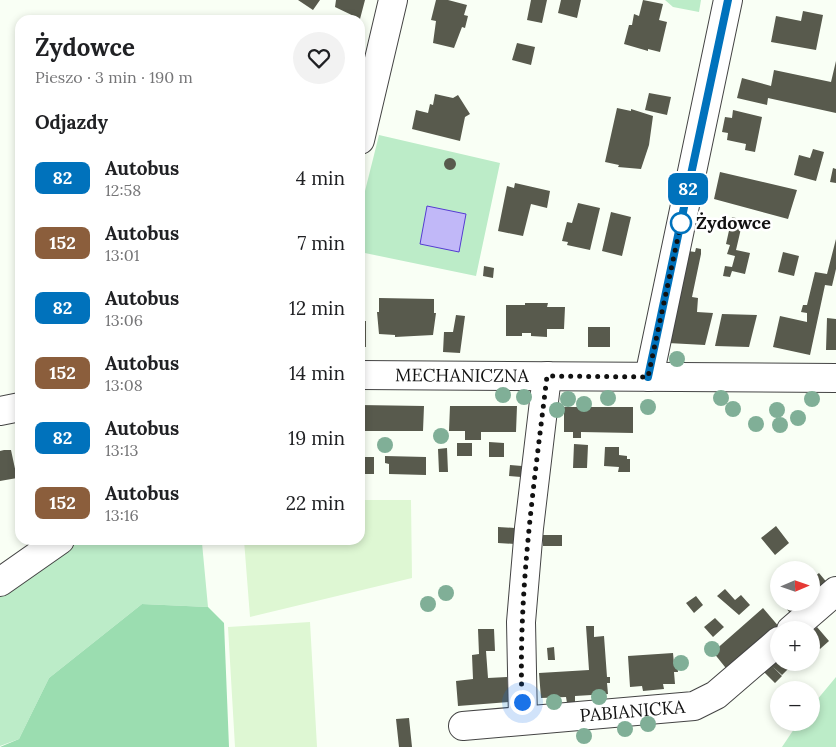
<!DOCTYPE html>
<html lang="pl">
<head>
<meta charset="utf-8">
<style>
  :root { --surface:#fff; --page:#f2f2f2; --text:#202124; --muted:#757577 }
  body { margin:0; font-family:Lora,serif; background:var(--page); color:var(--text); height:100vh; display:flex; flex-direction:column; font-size:19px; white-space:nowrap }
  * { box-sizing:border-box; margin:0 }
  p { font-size:16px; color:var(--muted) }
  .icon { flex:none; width:28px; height:28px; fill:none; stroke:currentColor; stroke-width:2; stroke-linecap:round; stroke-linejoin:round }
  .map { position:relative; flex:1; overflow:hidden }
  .side { position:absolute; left:15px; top:15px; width:350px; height:530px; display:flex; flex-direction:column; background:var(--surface); border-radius:15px; box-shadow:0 2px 8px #0003 }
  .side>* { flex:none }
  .badge { padding:0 10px; border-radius:8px; font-size:18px; line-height:32px }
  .needle { width:32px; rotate:88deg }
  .fabs { position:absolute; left:770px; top:561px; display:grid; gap:10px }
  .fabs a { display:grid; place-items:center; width:50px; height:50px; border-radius:50%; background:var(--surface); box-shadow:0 2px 8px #0003; font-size:25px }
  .you { position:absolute; width:25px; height:25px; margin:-12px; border:4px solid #fff; border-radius:50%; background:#1a73e8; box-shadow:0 0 0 8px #1a73e833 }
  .map>.badge { position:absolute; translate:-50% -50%; box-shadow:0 0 0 2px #fff }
  h2 { padding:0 20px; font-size:19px; line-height:45px }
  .round { display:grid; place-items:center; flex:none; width:52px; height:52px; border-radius:26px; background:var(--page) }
  .summary { display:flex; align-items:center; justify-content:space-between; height:85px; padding:0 20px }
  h1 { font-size:24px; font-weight:800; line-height:38px }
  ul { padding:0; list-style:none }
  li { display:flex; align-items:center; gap:15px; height:65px; padding:0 20px }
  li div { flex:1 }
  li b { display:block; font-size:19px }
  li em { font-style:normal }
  li .badge { min-width:55px; font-weight:700; text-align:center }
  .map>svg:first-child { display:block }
  .farmland { fill:#def7d3 }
  .green { fill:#bcecc8 }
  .forest { fill:#9bddb0 }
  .water { fill:#c1b8f8; stroke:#553cd2 }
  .building { fill:#585a4d }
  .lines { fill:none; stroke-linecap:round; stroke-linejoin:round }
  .minor-casing { stroke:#444; stroke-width:30 }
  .minor { stroke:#fff; stroke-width:28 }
  .tree { fill:#80af97 }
  .line-casing { stroke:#fff; stroke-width:11 }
  .line { stroke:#0072bc; stroke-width:8 }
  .walk { stroke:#111; stroke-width:5; stroke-dasharray:0 9 }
  .stop-dot { fill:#fff; stroke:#0072bc; stroke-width:2.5 }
  .labels { text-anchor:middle; stroke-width:5; stroke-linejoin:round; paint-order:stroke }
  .stop-label { font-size:18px; font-weight:bold; fill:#111; stroke:#fff; text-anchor:start }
  .street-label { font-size:18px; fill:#111; stroke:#fff }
</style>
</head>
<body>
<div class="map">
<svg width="836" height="747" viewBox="0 0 836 747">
  <rect width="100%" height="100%" fill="#f9fff5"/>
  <path class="farmland" d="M360 500H411L412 578 250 617 244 540H360Z
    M310 622 317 747H235L228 627Z"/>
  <path class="green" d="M665 0H701L699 12 673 7Z
    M379 135 500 163 476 276 360 252V211Z
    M75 540H206L202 543 208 607 142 604 49 678 19 739 0 746V593Z
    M836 677V747H782L798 723 811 722V707Z"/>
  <path class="forest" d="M142 604 208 607 224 623 229 747H0L19 739 49 678Z"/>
  <path class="water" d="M427 206 466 214 459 252 420 244Z"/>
  <path class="building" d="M298 0H320L313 10Z
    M336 0H365L360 19 335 7Z
    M436 0H448L467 5 464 15 468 16 465 28 462 27 454 48 433 43 436 21 431 20Z
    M531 0H547L542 23 527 20Z
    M561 0H581L577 18 558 13Z
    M643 0 663 4 659 20 667 22 660 52 648 49V51L624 44 629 25H632L634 14 639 16Z
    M803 11 823 15 816 50 771 42 776 16 801 21Z
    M517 43 535 47 531 65 512 60Z
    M836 61V113L768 98 767 105 737 98 742 78 771 86 774 70 831 82Z
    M649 93 671 97 667 115 645 110Z
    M435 94 453 98 458 95 470 114 465 117 460 141 412 129 416 110 428 113 430 104 433 105Z
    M617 108 631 111V109L653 116 649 145 641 169 618 167 619 165 605 162Z
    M733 110 762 117 755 152 745 150 746 144 727 140 728 133 722 132 725 117 732 118Z
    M813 149 824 152 816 181 794 175 799 155 810 158Z
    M444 164a6 6 0 1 1 12 0a6 6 0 1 1-12 0Z
    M833 168 836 169V183L830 182Z
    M720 172 797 190 788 219 714 199Z
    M515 183 550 191 547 208 531 204 523 236 498 231 507 186 514 188Z
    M578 203 600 208 590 250 567 245 568 242 562 241 567 222 572 223Z
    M611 212 631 217 622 256 602 251Z
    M732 217 743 220 736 250 750 253 745 274 732 271 730 277 723 276 725 266 732 267 735 256 727 254 730 245 726 244Z
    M836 239V269L832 286 825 285 810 355 773 347 780 316 807 322V313L801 312 803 305H807L815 272 827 274Z
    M696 248 701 249V254L692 297 698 298 697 312 713 313 705 345 668 343 688 251 695 252Z
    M783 252 799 256 794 276 778 272Z
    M484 266 494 268 493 278 483 276Z
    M379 298 434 299V313H436L433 335 395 337V335L379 334 377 312H379Z
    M525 303H548L547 307H565L564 329H547V337L531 336V333H522V336H506V305H525Z
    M722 314 757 315 749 347 715 346Z
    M456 315 465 316 460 353 443 352 444 332H453Z
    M827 318 836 319V350H826Z
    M360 321H366V347H360Z
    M588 327H610V347H588Z
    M360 405 424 406 423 431H360Z
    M450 406H517L516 432H481V440H465V431H449Z
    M564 407H633V433L581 432V438H573V432H564Z
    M489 442 504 443V457H489Z
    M457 443H472V456H457Z
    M574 444 588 445 587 468H573Z
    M605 447H619V455L627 456V459H630V472H618L619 467 604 466Z
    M447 448 448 472H439L438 449Z
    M4 450H11L17 478 0 481V451Z
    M385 456 426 457V475L389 474V464L385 463Z
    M360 457H374V474H360Z
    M510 465 522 466 521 477 509 476Z
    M776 526 789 543 775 555 761 538Z
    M498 527 515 528V544L498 543Z
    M543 535H562V546H543Z
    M819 573 829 585 811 600V574L814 577Z
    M725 589 735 600 741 595 750 605 739 615 717 596Z
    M696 596 703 605 694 613 686 603Z
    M781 602H809L790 613Z
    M763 608 780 628 729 672 713 652Z
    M715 618 724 627 713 637 704 627Z
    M586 626H594V637L604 636 607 677H610V683H607L608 694 575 696V702L567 703 566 697 541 698 539 673 589 670Z
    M817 627 829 641 820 649 811 639V632Z
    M478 629H494L495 651H486L488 678 507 677 509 702 458 706 456 681 473 679 472 655 479 654Z
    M554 647 555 660H548L547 648Z
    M673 653 674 664H677L678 672H674L675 684H663L664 689 643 691 642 686 630 687 628 656Z
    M779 657V662H783L789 668 782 675 773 667 782 676 775 683 764 672Z
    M409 718 412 747H399L396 719Z"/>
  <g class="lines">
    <g class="minor-casing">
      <g id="minor">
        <path d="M360 140 393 0"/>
        <path id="s1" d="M360 375 836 378"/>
        <path d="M649 377 728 0"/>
        <path d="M0 411 20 407"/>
        <path d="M0 582 60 540"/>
        <path d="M791 630 836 591"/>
        <path d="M523 720 521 622 529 528 547 376"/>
        <path id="s2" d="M463 726 694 706 716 695 779 641"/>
      </g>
    </g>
    <use href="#minor" class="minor"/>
  </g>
  <g class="tree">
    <circle cx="677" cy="359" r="8"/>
    <circle cx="503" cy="395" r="8"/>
    <circle cx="524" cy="397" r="8"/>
    <circle cx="608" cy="398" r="8"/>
    <circle cx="721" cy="398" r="8"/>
    <circle cx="568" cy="399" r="8"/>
    <circle cx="812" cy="399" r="8"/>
    <circle cx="584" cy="404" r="8"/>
    <circle cx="648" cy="407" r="8"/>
    <circle cx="733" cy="409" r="8"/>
    <circle cx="557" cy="410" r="8"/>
    <circle cx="777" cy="410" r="8"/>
    <circle cx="798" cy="418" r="8"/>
    <circle cx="756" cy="424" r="8"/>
    <circle cx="780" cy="425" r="8"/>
    <circle cx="441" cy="436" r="8"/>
    <circle cx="385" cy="445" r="8"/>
    <circle cx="446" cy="593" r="8"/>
    <circle cx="428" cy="604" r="8"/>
    <circle cx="712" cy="649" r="8"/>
    <circle cx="681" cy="663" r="8"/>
    <circle cx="599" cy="697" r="8"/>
    <circle cx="554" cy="702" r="8"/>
    <circle cx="648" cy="724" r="8"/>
    <circle cx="625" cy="729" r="8"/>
    <circle cx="584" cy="736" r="8"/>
  </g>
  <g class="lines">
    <g class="line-casing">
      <path id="line" d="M648 377 728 0"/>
    </g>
    <use href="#line" class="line"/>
    <path class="walk" d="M522 702C518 592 534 485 547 376L648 377 681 223"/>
  </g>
  <circle class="stop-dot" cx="681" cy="223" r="10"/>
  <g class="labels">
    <g class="stop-label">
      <text x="696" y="229">Żydowce</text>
    </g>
    <g class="street-label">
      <text dy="6" stroke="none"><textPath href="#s1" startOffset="102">MECHANICZNA</textPath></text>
      <text dy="6" stroke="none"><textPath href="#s2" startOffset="170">PABIANICKA</textPath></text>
    </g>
  </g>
</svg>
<div class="fabs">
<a><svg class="needle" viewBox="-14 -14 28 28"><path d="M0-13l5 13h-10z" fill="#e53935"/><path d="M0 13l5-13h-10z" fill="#757577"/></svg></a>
<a>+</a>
<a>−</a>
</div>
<div class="you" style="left:522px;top:702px"></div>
<b class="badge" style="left:688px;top:189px;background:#0072bc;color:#fff">82</b>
<section class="side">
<div class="summary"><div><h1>Żydowce</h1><p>Pieszo · 3 min · 190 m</p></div><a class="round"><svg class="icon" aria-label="heart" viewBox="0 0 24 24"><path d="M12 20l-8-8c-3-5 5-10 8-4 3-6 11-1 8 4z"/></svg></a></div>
<h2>Odjazdy</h2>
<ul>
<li><span class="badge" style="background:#0072bc;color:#fff">82</span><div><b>Autobus</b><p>12:58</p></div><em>4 min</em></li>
<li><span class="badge" style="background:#8b5e3c;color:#fff">152</span><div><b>Autobus</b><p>13:01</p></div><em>7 min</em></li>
<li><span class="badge" style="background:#0072bc;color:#fff">82</span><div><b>Autobus</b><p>13:06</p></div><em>12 min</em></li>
<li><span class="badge" style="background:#8b5e3c;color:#fff">152</span><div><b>Autobus</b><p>13:08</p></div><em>14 min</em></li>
<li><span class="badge" style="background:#0072bc;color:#fff">82</span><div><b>Autobus</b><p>13:13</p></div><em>19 min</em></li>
<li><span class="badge" style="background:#8b5e3c;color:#fff">152</span><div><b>Autobus</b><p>13:16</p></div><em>22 min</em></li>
</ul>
</section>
</div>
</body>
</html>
